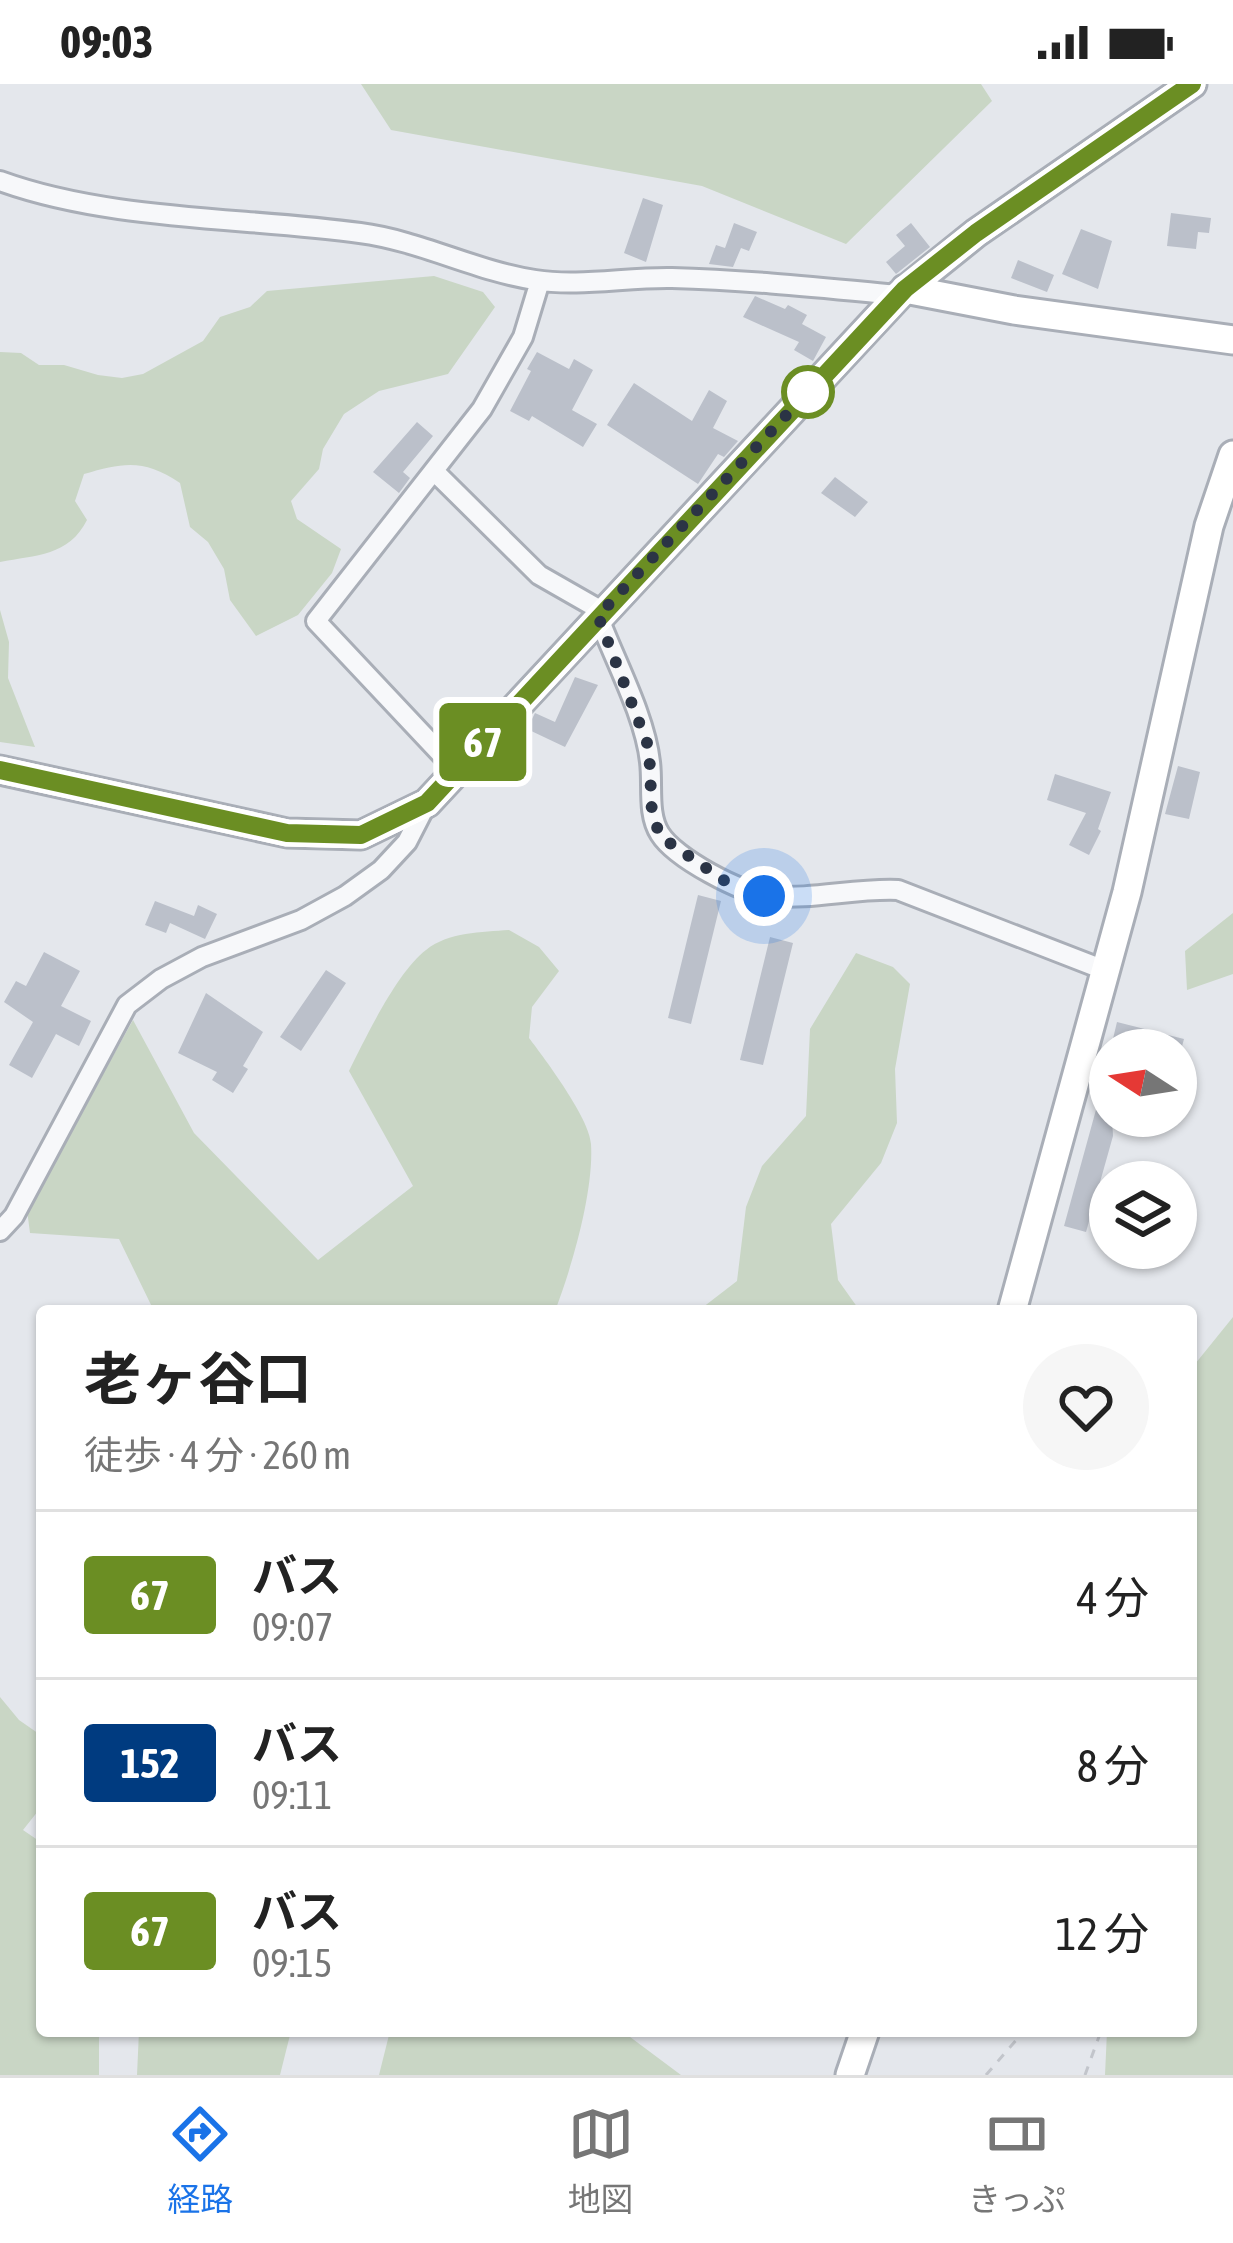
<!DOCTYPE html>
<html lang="ja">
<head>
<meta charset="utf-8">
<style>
  :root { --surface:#fff; --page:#f6f6f6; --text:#222; --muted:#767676; --line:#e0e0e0; --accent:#1a73e8 }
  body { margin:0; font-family:"Asap Condensed","Noto Sans JP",sans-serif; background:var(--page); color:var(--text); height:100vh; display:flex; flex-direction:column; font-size:45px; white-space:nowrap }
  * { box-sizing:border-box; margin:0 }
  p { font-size:39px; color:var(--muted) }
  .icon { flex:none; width:66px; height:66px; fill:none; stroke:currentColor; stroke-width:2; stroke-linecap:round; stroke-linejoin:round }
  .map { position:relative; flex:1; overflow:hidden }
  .sheet { position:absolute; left:36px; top:1221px; width:1161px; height:732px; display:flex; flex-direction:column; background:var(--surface); border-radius:12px; box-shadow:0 3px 9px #0004 }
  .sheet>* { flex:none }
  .badge { padding:0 24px; border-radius:9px; font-size:42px; line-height:78px }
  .needle { width:78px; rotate:282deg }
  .buttons { position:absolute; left:1089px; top:945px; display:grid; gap:24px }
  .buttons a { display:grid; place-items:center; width:108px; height:108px; border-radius:50%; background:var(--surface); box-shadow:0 3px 9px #0004; font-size:60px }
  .you { position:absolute; width:60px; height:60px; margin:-30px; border:9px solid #fff; border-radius:50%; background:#1a73e8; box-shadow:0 0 0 18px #1a73e833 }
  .map>.badge { position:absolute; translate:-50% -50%; box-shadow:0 0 0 6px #fff }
  .round { display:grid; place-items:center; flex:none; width:126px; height:126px; border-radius:63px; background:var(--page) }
  .summary { display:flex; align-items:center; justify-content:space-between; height:204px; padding:0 48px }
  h1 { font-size:57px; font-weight:700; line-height:90px }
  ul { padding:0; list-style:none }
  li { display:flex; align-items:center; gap:36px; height:168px; padding:0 48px; border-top:3px solid var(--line) }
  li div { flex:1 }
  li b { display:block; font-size:45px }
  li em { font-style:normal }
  li .badge { min-width:132px; font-weight:700; text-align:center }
  .status { display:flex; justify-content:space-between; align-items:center; height:84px; padding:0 60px; background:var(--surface); direction:ltr }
  .status svg { height:33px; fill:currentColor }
  .dock { display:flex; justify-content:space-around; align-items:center; height:168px; border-top:3px solid var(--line); background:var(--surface); font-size:33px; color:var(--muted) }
  .dock a { display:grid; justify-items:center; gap:6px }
  .dock .current { color:var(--accent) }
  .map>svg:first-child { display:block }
  .green { fill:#c9d6c5 }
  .building { fill:#bbc0ca }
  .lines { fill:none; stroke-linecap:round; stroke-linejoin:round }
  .street-casing { stroke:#a9aeb7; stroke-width:24 }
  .secondary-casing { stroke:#a9aeb7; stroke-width:33 }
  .path { stroke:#c2c5cb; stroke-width:3; stroke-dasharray:9 9; stroke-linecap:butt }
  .street { stroke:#f7f8fa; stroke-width:18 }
  .secondary { stroke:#fff; stroke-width:27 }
  .line-casing { stroke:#fff; stroke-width:27 }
  .line { stroke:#6b8e23; stroke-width:18 }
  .walk { stroke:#2b3445; stroke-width:12; stroke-dasharray:0 21.6 }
  .stop-dot { fill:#fff; stroke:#6b8e23; stroke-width:6 }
</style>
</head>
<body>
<div class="status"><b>09:03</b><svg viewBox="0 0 49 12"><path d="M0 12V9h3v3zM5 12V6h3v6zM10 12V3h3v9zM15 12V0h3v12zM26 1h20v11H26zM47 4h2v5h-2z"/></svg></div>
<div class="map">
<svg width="1233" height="1991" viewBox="0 0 1233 1991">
  <rect width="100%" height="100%" fill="#e4e7ec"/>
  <path class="green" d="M361 0H981L992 17 846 160 702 102 391 46Z
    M434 192 483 208 495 223 448 290 379 307 344 330 323 365 319 385 291 417 297 435 341 465 332 489 298 531 256 552 230 516 224 485 208 458 190 443 180 399C145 375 124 378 84 390L75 417 87 436C69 472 36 471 0 478V268L21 269 39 281H64L98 291 122 294 143 290 203 257 220 233 250 223 267 207Z
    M0 526 9 558 8 594 35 663 0 658Z
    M1233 829V890L1187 906 1185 867Z
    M509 846 539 863 559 887 532 923 529 954C545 975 590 1035 591 1060 594 1107 572 1183 555 1227H154L119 1155 30 1149 27 1126 133 936 194 1049 318 1176 413 1102 349 987C366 953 397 888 426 866 448 848 482 848 509 846Z
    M856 869 893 883 910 900 895 985 897 1039 881 1079 831 1140 838 1196 860 1227H698L737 1197 746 1123 762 1082 806 1032 810 945Z
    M1233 1233V1991H1105L1107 1947H1191V1285Z
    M0 1613 19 1636 42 1652V1722L23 1746 42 1759V1947H99V1991H0Z
    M139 1947H291L280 1991H137Z
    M390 1947H622L681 1991H379Z"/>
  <path class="building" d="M643 114 663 121 646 178 624 169Z
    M1171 129 1211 134 1209 149 1198 148 1196 165 1167 162Z
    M734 139 757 148 749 167 741 164 733 183 709 180 716 161 725 164Z
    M911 139 930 163 896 190 886 178 905 162 896 151Z
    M1081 145 1112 157 1098 205 1062 190Z
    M1018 176 1054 191 1047 208 1011 194Z
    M755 212 785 225 788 221 807 231 802 240 826 253 813 277 794 266 799 258 743 233Z
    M537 268 569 285 574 275 593 286 572 326 597 340 583 363 532 332 529 337 510 327 531 287 527 285Z
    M634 299 692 337 709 306 727 317 713 344 738 357 724 373 718 370 698 400 607 341Z
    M417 338 433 352 403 388 410 394 399 409 373 388Z
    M835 393 868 418 855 433 821 409Z
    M575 593 598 601 565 663 527 645 535 629 555 638Z
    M1178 682 1200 688 1189 735 1165 730Z
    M1055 690 1111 708 1098 745 1101 747 1089 771 1069 761 1086 729 1047 716Z
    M698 811 721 817 691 940 668 934Z
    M155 817 194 832 198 821 217 830 205 855 170 839 166 849 145 841Z
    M770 853 793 859 763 981 740 976Z
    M44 868 80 887 61 922 91 937 79 962 56 950 32 994 9 981 33 938 4 918 16 897 26 902Z
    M326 886 346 899 301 967 280 953Z
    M206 909 263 948 243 982 248 985 233 1009 212 996 217 988 178 969Z
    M1117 938 1184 955 1181 966 1111 963Z
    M1105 993 1110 994 1113 1052 1086 1148 1064 1142Z"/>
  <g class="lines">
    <g class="street-casing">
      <path id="street" d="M0 97C110 137 245 133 360 149 421 157 475 187 535 196 579 203 627 193 672 194 748 196 824 204 899 211
        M434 387 539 491 602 527
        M598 532C615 577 645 632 650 678 653 701 647 730 660 750 675 774 742 810 770 812 813 816 855 804 898 806L1107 887
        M457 687 316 537 482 325 523 253 540 197
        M0 1147 14 1132 127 921 161 895 202 873 301 836 345 812 381 786 407 758 427 719"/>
    </g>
    <g class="secondary-casing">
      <path id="secondary" d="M905 205 1014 226 1233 256
        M0 686 287 749 361 751 427 719 899 211 976 149 1192 0
        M1012 1227 1127 808 1209 442 1233 371
        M850 1991 865 1947"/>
    </g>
    <path class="path" d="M986 1991 1024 1947
      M1085 1991 1101 1947"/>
    <use href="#street" class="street"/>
    <use href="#secondary" class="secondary"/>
  </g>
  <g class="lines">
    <g class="line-casing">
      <path id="line" d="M0 686 287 749 361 751 427 719 905 205 976 149 1192 0"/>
    </g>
    <use href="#line" class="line"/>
    <path class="walk" d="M764 812 728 799 661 753 652 731 649 664 598 532 821 294 808 308"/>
  </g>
  <circle class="stop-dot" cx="808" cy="308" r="24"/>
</svg>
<div class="buttons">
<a><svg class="needle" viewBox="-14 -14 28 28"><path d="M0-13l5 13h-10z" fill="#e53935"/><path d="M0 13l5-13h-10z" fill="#767676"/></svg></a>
<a><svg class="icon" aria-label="layers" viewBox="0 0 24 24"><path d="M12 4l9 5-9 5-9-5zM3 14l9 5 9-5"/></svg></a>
</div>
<div class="you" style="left:764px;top:812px"></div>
<b class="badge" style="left:483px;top:658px;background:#6b8e23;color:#fff">67</b>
<section class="sheet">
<div class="summary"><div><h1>老ヶ谷口</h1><p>徒歩 · 4 分 · 260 m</p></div><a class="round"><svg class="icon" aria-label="heart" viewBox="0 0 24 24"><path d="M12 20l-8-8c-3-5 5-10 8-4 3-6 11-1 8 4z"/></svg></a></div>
<ul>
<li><span class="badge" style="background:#6b8e23;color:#fff">67</span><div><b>バス</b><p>09:07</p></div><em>4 分</em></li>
<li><span class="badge" style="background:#003b80;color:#fff">152</span><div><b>バス</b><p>09:11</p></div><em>8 分</em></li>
<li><span class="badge" style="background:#6b8e23;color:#fff">67</span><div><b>バス</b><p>09:15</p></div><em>12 分</em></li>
</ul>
</section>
</div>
<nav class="dock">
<a class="current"><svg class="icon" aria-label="directions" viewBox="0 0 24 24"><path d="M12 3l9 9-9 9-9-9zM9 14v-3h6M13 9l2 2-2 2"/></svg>経路</a>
<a><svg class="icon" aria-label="map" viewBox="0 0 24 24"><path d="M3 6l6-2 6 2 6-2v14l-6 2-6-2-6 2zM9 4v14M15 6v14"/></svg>地図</a>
<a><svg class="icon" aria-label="tickets" viewBox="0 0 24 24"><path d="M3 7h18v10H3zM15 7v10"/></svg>きっぷ</a>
</nav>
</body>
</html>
